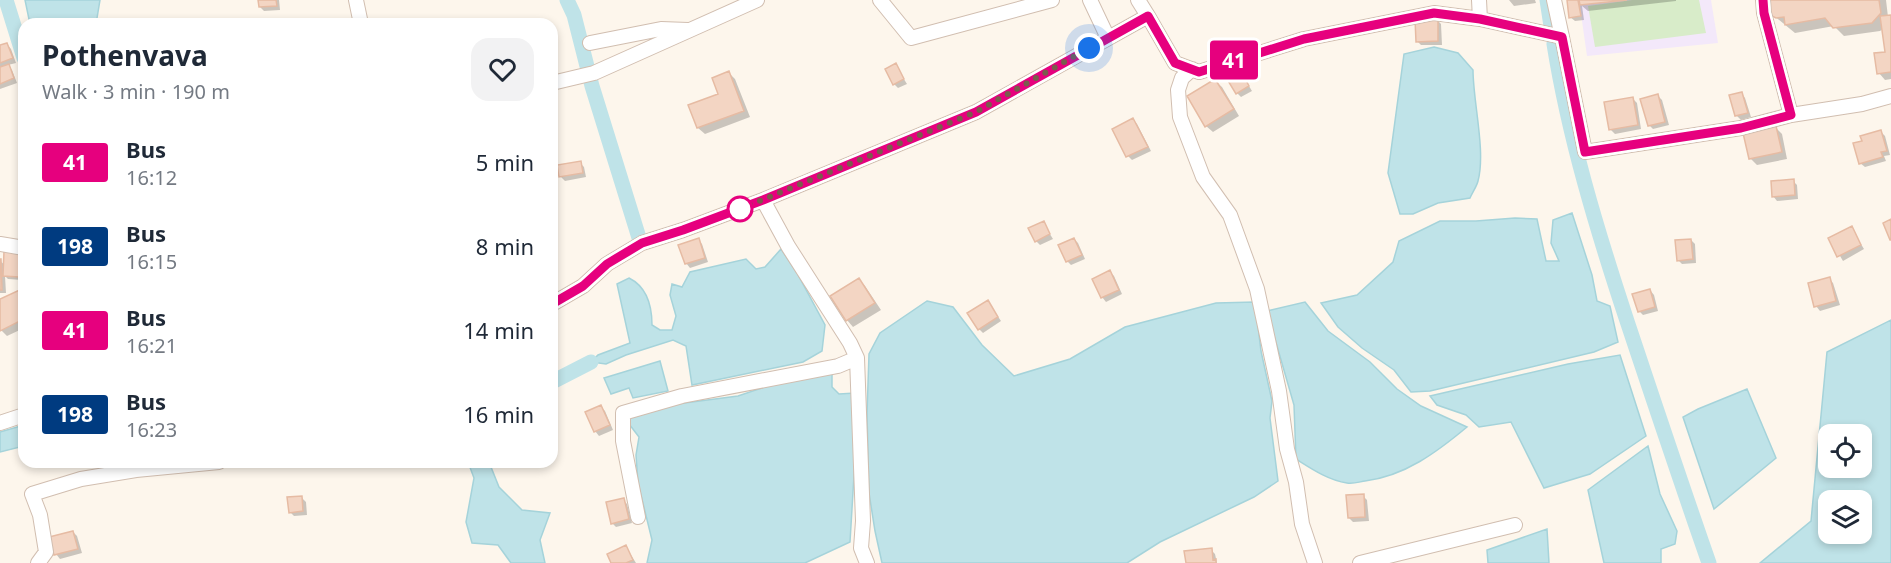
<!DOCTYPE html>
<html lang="en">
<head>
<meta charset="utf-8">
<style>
  :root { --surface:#fff; --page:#f2f2f3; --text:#1f2937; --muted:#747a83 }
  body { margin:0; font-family:"Noto Sans",sans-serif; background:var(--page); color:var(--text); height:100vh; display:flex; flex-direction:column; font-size:22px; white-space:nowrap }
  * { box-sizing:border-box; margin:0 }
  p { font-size:20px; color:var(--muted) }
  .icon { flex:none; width:33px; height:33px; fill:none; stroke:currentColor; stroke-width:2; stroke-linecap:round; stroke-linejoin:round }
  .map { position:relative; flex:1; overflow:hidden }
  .details { position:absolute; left:18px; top:18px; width:540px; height:450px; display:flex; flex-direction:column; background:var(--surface); border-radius:18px; box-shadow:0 3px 9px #0003 }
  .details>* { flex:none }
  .badge { padding:0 12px; border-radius:4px; font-size:21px; line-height:39px }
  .controls { position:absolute; left:1818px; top:424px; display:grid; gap:12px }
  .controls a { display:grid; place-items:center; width:54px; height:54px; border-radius:12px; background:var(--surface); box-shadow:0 3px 9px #0003; font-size:30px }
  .you { position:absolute; width:30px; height:30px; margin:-15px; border:4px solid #fff; border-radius:50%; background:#1a73e8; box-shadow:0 0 0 9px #1a73e833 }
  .map>.badge { position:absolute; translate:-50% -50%; box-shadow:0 0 0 3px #fff }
  .round { display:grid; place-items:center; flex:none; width:63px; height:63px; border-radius:18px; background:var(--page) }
  .overview { display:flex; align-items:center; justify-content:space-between; height:102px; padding:0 24px }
  h1 { font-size:28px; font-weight:700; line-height:45px }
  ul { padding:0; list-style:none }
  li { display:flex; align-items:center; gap:18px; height:84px; padding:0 24px }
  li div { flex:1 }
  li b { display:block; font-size:22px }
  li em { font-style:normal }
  li .badge { min-width:66px; font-weight:700; text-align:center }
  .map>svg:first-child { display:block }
  .education { fill:#f3e8fa }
  .green { fill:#d8ecc9 }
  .water { fill:#bfe3e8; stroke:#a5d3da; stroke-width:1.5; fill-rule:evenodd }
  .shadow { fill:#0003 }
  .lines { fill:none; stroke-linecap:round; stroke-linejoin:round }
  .canal { stroke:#bfe3e8; stroke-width:15 }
  .building { fill:#f3d5c3; stroke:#e6bba3; stroke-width:1.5 }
  .minor-casing { stroke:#d1beb0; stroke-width:16 }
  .minor { stroke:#fff; stroke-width:14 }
  .line-casing { stroke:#fff; stroke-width:14 }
  .line { stroke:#e6007e; stroke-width:9 }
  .walk { stroke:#7a5c4d; stroke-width:6; stroke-dasharray:0 10.8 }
  .stop-dot { fill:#fff; stroke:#e6007e; stroke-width:3 }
</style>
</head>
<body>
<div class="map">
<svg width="1891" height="563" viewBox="0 0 1891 563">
  <rect width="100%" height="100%" fill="#fdf6ec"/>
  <path class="education" d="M1579 0H1711L1718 43 1587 56Z"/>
  <path class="green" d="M1632 0H1699L1706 33 1595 47 1588 6Z"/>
  <path class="water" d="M25 0H100L96 24H30Z
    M1434 47 1458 53 1473 70C1473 102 1486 151 1478 181 1477 186 1472 193 1470 198L1438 203 1413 214H1400L1388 173 1404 54Z
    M1572 213 1592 275 1597 301 1610 306 1618 342 1594 352 1430 391 1411 392 1394 370 1362 348 1338 327 1321 303 1357 295 1393 262 1399 241 1440 221H1476L1515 218 1537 219 1546 261H1559L1551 243 1553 220Z
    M781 249 797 273 825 325 822 351 803 362 692 385 686 346 673 340 626 355 606 364 591 362 598 355 630 343 617 284 629 278C647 287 652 306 652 325L660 330H672L676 316 670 295 672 284 682 287 690 272 746 259 756 269 765 267Z
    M927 301 953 307 982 345 1014 376 1070 359 1125 327 1216 303 1255 302 1261 351 1272 401 1270 418 1278 481 1254 497 1160 542 1127 563H882L875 531 869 493 867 414 869 354 880 333Z
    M1305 302 1328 331 1370 362 1397 389 1421 406 1467 427C1437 452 1405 476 1365 481 1359 482 1353 484 1347 483 1328 480 1312 469 1296 459L1294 405 1267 311Z
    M1891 320V563H1760L1811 521 1827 352ZM1828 435H1862V468H1828ZM1828 501H1862V534H1828Z
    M1620 355 1646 436 1590 474 1544 488 1511 422 1479 427 1466 415 1437 405 1430 396 1568 364Z
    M660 361 668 391 633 398 629 388 611 394 604 378Z
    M832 370V387L839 394 855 393 856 442 850 542 805 563H647L652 540 638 483 636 455 639 437 626 420 630 415 669 405 738 396 777 383Z
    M1747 389 1776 458 1714 509 1683 417 1698 409Z
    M24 425V446L0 452V432Z
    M1648 446 1660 494 1677 531 1675 544 1661 549V563H1604L1588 490Z
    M468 462H500L491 467 499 487 522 510 550 513 540 540 545 563H511L498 545 472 543 466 522 474 478Z
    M1547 529 1549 563H1488L1487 550Z"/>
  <path class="shadow" d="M260 0H279L280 10 264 11 260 7Z
    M1509 0H1535L1536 3 1514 6Z
    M1568 0H1676V1L1588 11 1582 6 1584 20 1575 21 1570 17Z
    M1769 0H1886L1888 17 1891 16V79L1885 80 1879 73 1887 53 1883 29 1880 31 1844 36 1834 26 1795 33 1767 10Z
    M1437 20 1441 24 1442 45H1421L1417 41Z
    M7 44 11 49 16 63 8 65 12 70 17 83 0 89V47Z
    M895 65 907 84 898 88 894 84Z
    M729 73 735 79 750 117 705 134 698 128 720 95Z
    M1241 73 1252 91 1241 97 1237 93Z
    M1215 81 1222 87 1239 116 1213 132 1206 126Z
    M1741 93 1745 98 1751 117 1741 120 1737 116 1731 96Z
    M1658 96 1662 100 1669 125 1653 129 1649 125Z
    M1633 99 1637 103 1641 129 1615 134 1610 129Z
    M1133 120 1137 124 1151 151 1132 160 1128 156Z
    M1776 128 1782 134 1787 159 1757 165 1750 158Z
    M1881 132 1885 136 1890 155 1884 156 1886 161 1865 167 1860 163Z
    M580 163 584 167 586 177 565 181 561 177 559 166Z
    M1793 181 1797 185 1798 199 1777 201 1773 196Z
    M1043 223 1053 239 1040 245 1036 241Z
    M1851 228 1864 249 1843 261 1830 239Z
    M1074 239 1078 243 1085 259 1071 265 1067 261Z
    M698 240 702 244 708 262 690 268 686 263Z
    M1691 240 1695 244 1696 263 1682 264 1678 260Z
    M20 254 24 258 22 280 8 279 5 276 6 293H0V261L5 265Z
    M1110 272 1114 276 1122 294 1106 302 1102 297 1094 279Z
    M1829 279 1833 283 1840 305 1820 311 1816 306Z
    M859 280 865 286 881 310 853 327 847 320Z
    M24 289V328L7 336 0 329V301Z
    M1650 290 1654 295 1658 311 1643 315 1639 311Z
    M991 306 1001 321 983 333 979 329Z
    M601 407 605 411 613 430 599 436 595 431Z
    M1363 496 1367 500 1369 521 1353 522 1349 518Z
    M301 497 306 502 307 515 294 516 290 512Z
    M623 500 627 504 632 523 616 527 612 523Z
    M73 532 77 536 82 553 60 559 56 554Z
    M626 547 636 563H613Z
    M1211 550 1215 554 1217 563H1187Z"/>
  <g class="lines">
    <path class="canal" d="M6 0 24 58
      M567 0 574 15 592 86 640 241
      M1547 0 1551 26
      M1554 44C1569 138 1597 230 1627 321 1654 402 1681 483 1709 563
      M552 382 591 362"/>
  </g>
  <path class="building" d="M258 0H276L277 6 259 7Z
    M1567 0H1578L1581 16 1569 18Z
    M1579 0H1627L1580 5Z
    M1767 0H1879L1881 13 1872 23 1833 28 1825 18 1785 25 1784 17 1776 18 1768 14Z
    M1891 15V72L1877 74 1874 53 1885 52 1880 16Z
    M1438 18V41L1416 42 1415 19Z
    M7 43 13 58 0 63V45Z
    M896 63 904 79 893 85 885 69Z
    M9 64 14 78 0 84V67Z
    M729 71 744 111 697 128 688 105 718 94 712 78Z
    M1241 71 1249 86 1236 94 1227 79Z
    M1215 79 1234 109 1205 127 1187 96Z
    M1742 92 1748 113 1735 116 1729 95Z
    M1658 94 1665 122 1648 126 1640 99Z
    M1633 97 1638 125 1609 130 1604 102Z
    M1133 118 1148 147 1126 157 1112 129Z
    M1776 126 1782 152 1749 159 1743 133Z
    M1881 130 1887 151 1881 152 1883 157 1859 164 1853 143 1862 141 1860 136Z
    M581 161 583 173 559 177 557 165Z
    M1794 179 1795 195 1772 197 1771 181Z
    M1891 219V240H1890L1883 223Z
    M1044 221 1050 234 1035 242 1028 228Z
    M1852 226 1861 245 1837 257 1828 238Z
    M699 238 705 258 685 264 678 245Z
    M1074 238 1082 255 1066 262 1058 245Z
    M1691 239 1693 259 1677 261 1675 240Z
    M4 251 20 253 19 277 3 276Z
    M0 259H1L2 290H0Z
    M1110 270 1119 290 1101 298 1092 279Z
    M1830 277 1836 301 1814 307 1808 283Z
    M859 278 875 303 846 321 830 296Z
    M24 288V319L0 331V299Z
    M1650 289 1655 307 1638 312 1632 294Z
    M988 300 998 317 978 330 967 313Z
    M601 405 610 425 594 432 585 412Z
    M1364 494 1365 517 1348 518 1346 495Z
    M302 496 303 511 289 513 287 497Z
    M624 498 629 519 611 524 606 502Z
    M73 531 78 549 54 555 49 537Z
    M626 545 633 560 626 563H611L607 554Z
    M1212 548 1213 560 1216 559V563H1186L1184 551Z"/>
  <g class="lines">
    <g class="minor-casing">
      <path id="minor" d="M356 0 361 24
        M880 0 911 38 1052 0
        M1090 0 1108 38
        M1138 0 1148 16
        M1479 0 1480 19
        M1554 0 1562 37
        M1763 0 1764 13 1791 115
        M590 43 661 29 688 30
        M1192 69 1182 78 1178 90 1180 117 1203 177 1230 215 1257 289 1279 391 1287 449 1296 482 1302 524 1315 563
        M552 83 594 73 757 0
        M763 200 788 246 850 343 857 358 863 521 861 548 867 563
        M0 244 24 248
        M552 304 583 286 607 264 642 243 683 230 763 200 976 112 1148 16 1175 63 1199 72 1304 39 1434 13 1480 19 1562 37 1585 152 1741 128 1791 115 1862 104 1891 96
        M0 423 24 415
        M638 517 623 441V413L682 396 838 366 857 358
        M38 563 46 552 40 515 32 494 81 479 136 470 219 462
        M1360 563 1515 525"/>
    </g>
    <use href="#minor" class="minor"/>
  </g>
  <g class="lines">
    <g class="line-casing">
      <path id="line" d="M552 304 583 286 607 264 642 243 683 230 763 200 976 112 1148 16 1175 63 1199 72 1304 39 1434 13 1480 19 1562 37 1585 152 1741 128 1791 115 1764 13 1763 0"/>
    </g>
    <use href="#line" class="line"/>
    <path class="walk" d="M740 209 976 112 1089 48"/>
  </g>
  <circle class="stop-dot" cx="740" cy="209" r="12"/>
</svg>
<div class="controls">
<a><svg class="icon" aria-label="locate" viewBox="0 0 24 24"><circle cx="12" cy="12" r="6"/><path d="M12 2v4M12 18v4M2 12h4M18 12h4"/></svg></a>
<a><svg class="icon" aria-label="layers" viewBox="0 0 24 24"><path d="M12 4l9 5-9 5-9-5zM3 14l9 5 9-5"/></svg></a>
</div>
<div class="you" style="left:1089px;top:48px"></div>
<b class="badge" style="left:1234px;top:60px;background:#e6007e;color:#fff">41</b>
<section class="details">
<div class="overview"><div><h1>Pothenvava</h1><p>Walk · 3 min · 190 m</p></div><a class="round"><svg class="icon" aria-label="heart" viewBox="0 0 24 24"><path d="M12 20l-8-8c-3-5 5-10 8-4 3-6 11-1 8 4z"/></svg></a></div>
<ul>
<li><span class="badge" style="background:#e6007e;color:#fff">41</span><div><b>Bus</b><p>16:12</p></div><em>5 min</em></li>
<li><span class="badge" style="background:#003b80;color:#fff">198</span><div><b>Bus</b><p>16:15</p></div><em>8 min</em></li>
<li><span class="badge" style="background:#e6007e;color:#fff">41</span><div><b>Bus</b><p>16:21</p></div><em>14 min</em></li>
<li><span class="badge" style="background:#003b80;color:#fff">198</span><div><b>Bus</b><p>16:23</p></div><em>16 min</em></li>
</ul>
</section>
</div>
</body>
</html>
